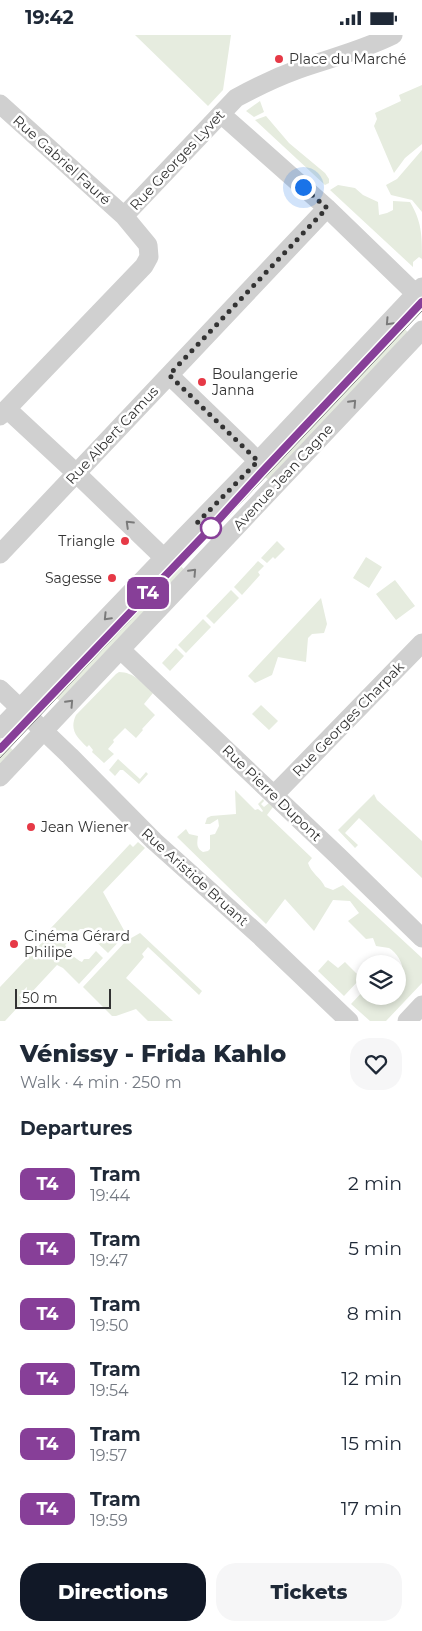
<!DOCTYPE html>
<html lang="en">
<head>
<meta charset="utf-8">
<style>
  :root { --surface:#fff; --page:#f6f6f7; --text:#1f2937; --muted:#747a83; --accent:#111827 }
  body { margin:0; font-family:Montserrat,sans-serif; background:var(--page); color:var(--text); height:100vh; display:flex; flex-direction:column; font-size:19px; white-space:nowrap }
  * { box-sizing:border-box; margin:0 }
  p { font-size:16px; color:var(--muted) }
  .icon { flex:none; width:28px; height:28px; fill:none; stroke:currentColor; stroke-width:2; stroke-linecap:round; stroke-linejoin:round }
  .map { position:relative; height:986px; overflow:hidden }
  .drawer { display:flex; flex-direction:column; background:var(--surface); flex:1 }
  .drawer>* { flex:none }
  .badge { padding:0 10px; border-radius:8px; font-size:18px; line-height:32px }
  .buttons { position:absolute; left:356px; top:920px; display:grid; gap:10px }
  .buttons a { display:grid; place-items:center; width:50px; height:50px; border-radius:50%; background:var(--surface); box-shadow:0 2px 8px #0003; font-size:25px }
  .scale { position:absolute; left:15px; bottom:12px; width:96px; box-sizing:border-box; padding-left:5px; border:2px solid #333; border-top:0; font-size:14px; line-height:18px; white-space:nowrap; color:#333; -webkit-text-stroke:4px #fff; paint-order:stroke }
  .you { position:absolute; width:25px; height:25px; margin:-12px; border:4px solid #fff; border-radius:50%; background:#1a73e8; box-shadow:0 0 0 8px #1a73e833 }
  .map>.badge { position:absolute; translate:-50% -50%; box-shadow:0 0 0 2px #fff }
  h2 { padding:0 20px; font-size:19px; line-height:45px }
  .round { display:grid; place-items:center; flex:none; width:52px; height:52px; border-radius:20px; background:var(--page) }
  .head { display:flex; align-items:center; justify-content:space-between; height:85px; padding:0 20px }
  h1 { font-size:24px; font-weight:800; line-height:38px }
  .primary-button { display:flex; gap:10px; margin-top:auto; padding:10px 20px }
  .primary-button a { flex:1; height:58px; border-radius:20px; background:var(--accent); color:#fff; font-size:20px; font-weight:800; line-height:58px; text-align:center }
  .primary-button a+a { background:var(--page); color:var(--text) }
  ul { padding:0; list-style:none }
  li { display:flex; align-items:center; gap:15px; height:65px; padding:0 20px }
  li div { flex:1 }
  li b { display:block; font-size:19px }
  li em { font-style:normal }
  li .badge { min-width:55px; font-weight:700; text-align:center }
  .status { display:flex; justify-content:space-between; align-items:center; height:35px; padding:0 25px; background:var(--surface); direction:ltr }
  .status svg { height:14px; fill:currentColor }
  .map>svg:first-child { display:block }
  .green { fill:#e6ecdf }
  .lines { fill:none; stroke-linecap:round; stroke-linejoin:round }
  .minor { stroke:#d0d0d0; stroke-width:19 }
  .tram { stroke:#888; stroke-width:1 }
  .oneway { stroke:#7a7a7a }
  .line-casing { stroke:#fff; stroke-width:11 }
  .line { stroke:#873f98; stroke-width:8 }
  .walk { stroke:#333; stroke-width:5; stroke-dasharray:0 9 }
  .poi-dot { fill:#e63946; stroke:#fff; stroke-width:2 }
  .stop-dot { fill:#fff; stroke:#873f98; stroke-width:2.5 }
  .labels { text-anchor:middle; stroke-width:5; stroke-linejoin:round; paint-order:stroke }
  .poi-label { font-size:14px; fill:#333; stroke:#fff; text-anchor:start }
  .street-label { font-size:14px; fill:#333; stroke:#fff }
</style>
</head>
<body>
<div class="status"><b>19:42</b><svg viewBox="0 0 49 12"><path d="M0 12V9h3v3zM5 12V6h3v6zM10 12V3h3v9zM15 12V0h3v12zM26 1h20v11H26zM47 4h2v5h-2z"/></svg></div>
<div class="map">
<svg width="422" height="986" viewBox="0 0 422 986">
  <rect width="100%" height="100%" fill="#fff"/>
  <path class="green" d="M135 0H231L223 55 208 71Z
    M422 50V109L405 123 394 138 374 91 377 84 375 78 401 66 399 60Z
    M260 66 264 77 254 82 246 76Z
    M266 81 289 108 325 138 329 144V148L325 150 255 85Z
    M422 115V177L412 165 391 160 386 150 397 144Z
    M338 150 355 153 363 160 378 167 379 180 387 178 393 175V166L410 167C422 187 422 201 422 224L419 222 413 227V232L330 155Z
    M395 285 410 299 270 447 256 432Z
    M277 506 285 514 275 524 273 522 267 528 261 523Z
    M171 522 186 536 62 668 47 654Z
    M366 522 382 532 369 553 353 543Z
    M258 526 264 531 258 537 260 540 242 560 234 552Z
    M395 545 415 571 396 585 376 559Z
    M231 555 239 563 214 589 206 581Z
    M321 563 327 589 324 598 312 599 308 603 306 627 278 622 272 640 255 648 248 641Z
    M203 584 211 592 186 618 178 610Z
    M176 613 184 621 170 636 162 628Z
    M119 637C134 637 142 648 153 658L144 669 155 680 142 694 143 695 136 703 125 693 113 705 114 707 108 714 114 719 104 728 92 717 93 715 89 710 87 712C77 702 69 695 76 680L116 639Z
    M261 670 278 686 269 695 252 679Z
    M0 703 15 717 0 733Z
    M118 724 140 744 146 737 148 739 139 749 123 735H120L115 741 109 735Z
    M235 755 255 775 258 774 262 777 263 776 258 769 263 764 264 766 261 769 264 772 269 768 273 772 267 780 312 823 308 828C311 838 321 843 325 852L333 855 343 850 422 923V948L386 986H370L351 969 365 954V961H398V949C408 939 401 920 389 913 385 912 380 912 376 911L373 903 366 904 348 886 359 878 350 866 333 865 314 896 285 864 266 889 177 802 186 794 189 799 198 801C197 808 196 813 203 817L208 816 210 814V800L215 799 219 791 218 784 210 789H205L207 783 211 781 236 779Z
    M374 759 377 765 422 806V843L359 783 345 798 358 810 355 813 338 795Z
    M138 807 145 813 103 857 126 899 108 918 83 894H80L65 910C69 917 75 924 82 927L84 924H89L96 916 103 923 79 949 63 933 57 930 5 986H0V952L52 897 50 894 130 809 133 812Z
    M140 898 202 956 199 960 148 912 142 919 144 922 126 943 173 986H148L136 974 116 981H112L83 952 126 906Z
    M328 925 338 933 345 927 360 942V944L344 961 318 936Z"/>
  <g class="lines">
    <path class="minor" d="M0 69 124 181 148 210 149 222 144 231 0 381
      M221 79 327 173 422 265
      M124 181 236 63C256 52 277 42 299 34 331 23 363 15 393 0
      M169 340 258 426
      M7 374 76 438 164 523
      M0 519 327 173
      M121 615 339 822 422 903
      M0 654 70 721 154 806 260 901 349 986
      M0 694 183 503 258 426 422 252
      M0 742 422 295
      M274 760 422 608
      M407 986 422 970"/>
    <path class="tram" d="M0 723 422 276"/>
  </g>
  <defs><path id="oneway-chevron" d="M-2-3.5L2.5 0L-2 3.5" fill="none" stroke-width="1.6" stroke-linecap="round" stroke-linejoin="round" transform="scale(1.25)"/></defs>
  <g class="oneway">
    <use href="#oneway-chevron" transform="translate(389 287) rotate(133)"/>
    <use href="#oneway-chevron" transform="translate(353 368) rotate(-47)"/>
    <use href="#oneway-chevron" transform="translate(129 489) rotate(-136)"/>
    <use href="#oneway-chevron" transform="translate(193 537) rotate(-47)"/>
    <use href="#oneway-chevron" transform="translate(107 582) rotate(134)"/>
    <use href="#oneway-chevron" transform="translate(70 668) rotate(-47)"/>
  </g>
  <g class="lines">
    <g class="line-casing">
      <path id="line" d="M0 714 211 493 261 438 422 267"/>
    </g>
    <use href="#line" class="line"/>
    <path class="walk" d="M211 493 196 489 258 426 169 340 327 173 303 152"/>
  </g>
  <g class="poi-dot">
    <circle cx="279" cy="24" r="5"/>
    <circle cx="202" cy="347" r="5"/>
    <circle cx="125" cy="506" r="5"/>
    <circle cx="112" cy="543" r="5"/>
    <circle cx="31" cy="792" r="5"/>
    <circle cx="14" cy="909" r="5"/>
  </g>
  <circle class="stop-dot" cx="211" cy="493" r="10"/>
  <g class="labels">
    <g class="poi-label">
      <text x="289" y="29">Place du Marché</text>
      <text x="212" y="344">Boulangerie<tspan x="212" dy="16">Janna</tspan></text>
      <text x="115" y="511" text-anchor="end">Triangle</text>
      <text x="102" y="548" text-anchor="end">Sagesse</text>
      <text x="41" y="797">Jean Wiener</text>
      <text x="24" y="906">Cinéma Gérard<tspan x="24" dy="16">Philipe</tspan></text>
    </g>
    <g class="street-label">
      <text transform="translate(62 125) rotate(42)" y="5">Rue Gabriel Fauré</text>
      <text transform="translate(177 125) rotate(-47)" y="5">Rue Georges Lyvet</text>
      <text transform="translate(112 400) rotate(-47)" y="5">Rue Albert Camus</text>
      <text transform="translate(283 442) rotate(-47)" y="5">Avenue Jean Cagne</text>
      <text transform="translate(348 684) rotate(-46)" y="5">Rue Georges Charpak</text>
      <text transform="translate(272 758) rotate(44)" y="5">Rue Pierre Dupont</text>
      <text transform="translate(195 842) rotate(42)" y="5">Rue Aristide Bruant</text>
    </g>
  </g>
</svg>
<div class="buttons">
<a><svg class="icon" aria-label="layers" viewBox="0 0 24 24"><path d="M12 4l9 5-9 5-9-5zM3 14l9 5 9-5"/></svg></a>
</div>
<div class="scale">50 m</div>
<div class="you" style="left:303px;top:152px"></div>
<b class="badge" style="left:148px;top:558px;background:#873f98;color:#fff">T4</b>
</div>
<section class="drawer">
<div class="head"><div><h1>Vénissy - Frida Kahlo</h1><p>Walk · 4 min · 250 m</p></div><a class="round"><svg class="icon" aria-label="heart" viewBox="0 0 24 24"><path d="M12 20l-8-8c-3-5 5-10 8-4 3-6 11-1 8 4z"/></svg></a></div>
<h2>Departures</h2>
<ul>
<li><span class="badge" style="background:#873f98;color:#fff">T4</span><div><b>Tram</b><p>19:44</p></div><em>2 min</em></li>
<li><span class="badge" style="background:#873f98;color:#fff">T4</span><div><b>Tram</b><p>19:47</p></div><em>5 min</em></li>
<li><span class="badge" style="background:#873f98;color:#fff">T4</span><div><b>Tram</b><p>19:50</p></div><em>8 min</em></li>
<li><span class="badge" style="background:#873f98;color:#fff">T4</span><div><b>Tram</b><p>19:54</p></div><em>12 min</em></li>
<li><span class="badge" style="background:#873f98;color:#fff">T4</span><div><b>Tram</b><p>19:57</p></div><em>15 min</em></li>
<li><span class="badge" style="background:#873f98;color:#fff">T4</span><div><b>Tram</b><p>19:59</p></div><em>17 min</em></li>
</ul>
<div class="primary-button"><a>Directions</a><a>Tickets</a></div>
</section>
</body>
</html>
